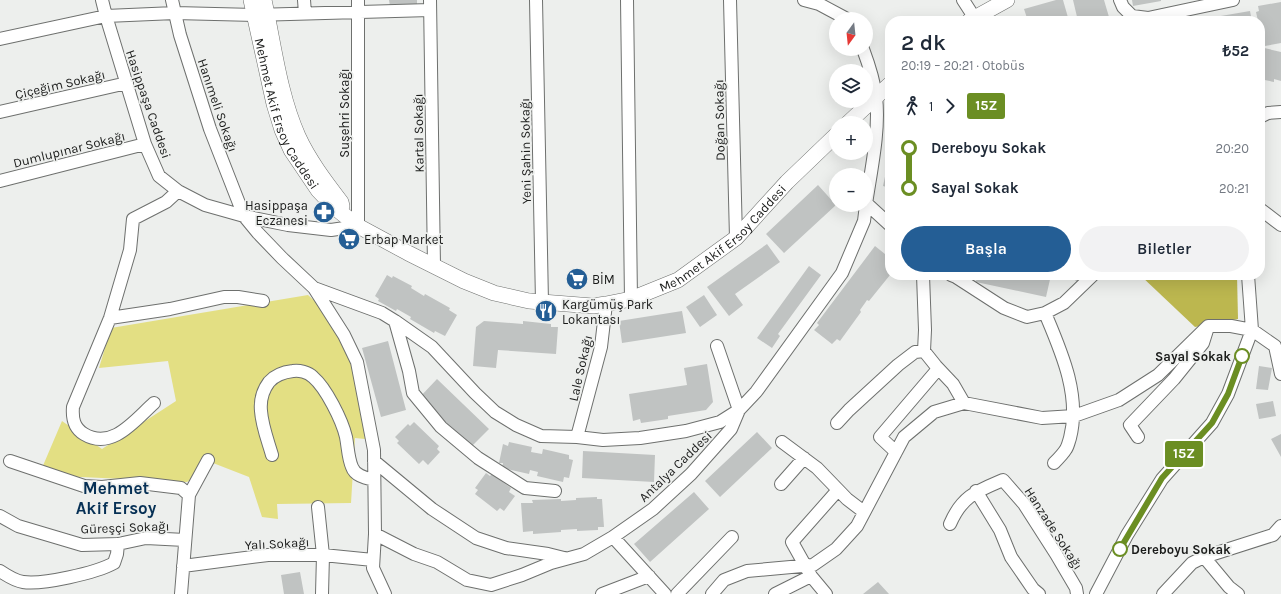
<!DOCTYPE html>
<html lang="tr">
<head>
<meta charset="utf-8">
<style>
  :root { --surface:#fff; --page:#f2f2f3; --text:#1f2937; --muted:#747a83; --accent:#245e95 }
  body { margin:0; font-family:Karla,sans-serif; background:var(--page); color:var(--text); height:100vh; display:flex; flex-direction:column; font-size:15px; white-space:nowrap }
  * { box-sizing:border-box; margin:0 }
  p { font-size:13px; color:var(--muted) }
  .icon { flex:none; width:22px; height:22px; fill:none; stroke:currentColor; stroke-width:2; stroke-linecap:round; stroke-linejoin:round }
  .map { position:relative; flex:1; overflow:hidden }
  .sheet { position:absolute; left:885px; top:16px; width:380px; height:264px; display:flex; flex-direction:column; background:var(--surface); border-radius:16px; box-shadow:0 4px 16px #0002 }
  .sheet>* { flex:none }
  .badge { padding:0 8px; border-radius:3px; font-size:14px; line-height:26px }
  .needle { width:26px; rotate:195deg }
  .fabs { position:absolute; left:829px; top:12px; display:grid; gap:8px }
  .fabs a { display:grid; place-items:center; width:44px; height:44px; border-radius:50%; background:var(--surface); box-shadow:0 4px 16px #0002; font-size:20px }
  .map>.badge { position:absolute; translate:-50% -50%; box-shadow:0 0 0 2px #fff }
  .legs { display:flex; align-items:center; gap:6px; height:44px; padding:0 16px; font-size:13px }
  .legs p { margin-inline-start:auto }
  .overview { display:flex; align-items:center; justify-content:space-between; height:68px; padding:0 16px }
  h1 { font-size:22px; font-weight:600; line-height:30px }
  .button { display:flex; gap:8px; margin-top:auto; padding:8px 16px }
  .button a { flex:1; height:46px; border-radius:24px; background:var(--accent); color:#fff; font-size:16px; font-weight:600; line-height:46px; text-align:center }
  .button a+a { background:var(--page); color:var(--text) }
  ul { padding:0 16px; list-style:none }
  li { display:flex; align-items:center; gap:14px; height:40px; font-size:15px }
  li i { display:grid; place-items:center; width:6px; height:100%; margin:0 5px; background:currentColor }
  li i::after { content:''; width:10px; height:10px; margin:-5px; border:3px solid; border-radius:50%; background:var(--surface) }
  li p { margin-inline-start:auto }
  li:first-child i { background:linear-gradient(#0000 50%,currentColor 0) }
  li:last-child i { background:linear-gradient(currentColor 50%,#0000 0) }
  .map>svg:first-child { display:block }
  .green { fill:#e3df83 }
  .forest { fill:#bcb74f }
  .building { fill:#c0c3c2 }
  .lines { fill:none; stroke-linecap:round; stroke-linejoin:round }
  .minor-casing { stroke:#6e706e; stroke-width:14 }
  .major-casing { stroke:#6e706e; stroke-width:16 }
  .minor { stroke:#fff; stroke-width:12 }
  .major { stroke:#fff; stroke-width:15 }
  .line-1-casing { stroke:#fff; stroke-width:9 }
  .line-1 { stroke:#6b8e23; stroke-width:6 }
  .stop-1-dot { fill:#fff; stroke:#6b8e23; stroke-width:2 }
  .labels { text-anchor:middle; stroke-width:3.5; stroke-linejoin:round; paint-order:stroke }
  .street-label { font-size:13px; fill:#1b1c1b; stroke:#edefed }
  .poi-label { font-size:13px; fill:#1b1c1b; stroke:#edefed; text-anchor:start }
  .stop-label { font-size:13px; font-weight:bold; fill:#1b1c1b; stroke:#edefed; text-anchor:end }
  .district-label { font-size:17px; font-weight:bold; fill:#063055; stroke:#edefed }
</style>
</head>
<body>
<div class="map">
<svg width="1281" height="594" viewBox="0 0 1281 594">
  <rect width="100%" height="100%" fill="#edefed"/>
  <path class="green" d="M308 295 329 314 353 358 365 439 355 438 351 503 277 504 278 519 262 517 249 477 213 463 187 482 39 475 62 421 102 449 176 401 168 361 99 368 111 328Z"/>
  <path class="forest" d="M1140 275H1237L1238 319 1195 327Z"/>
  <path class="building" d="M389 0H417V5L390 6Z
    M1056 0H1063L1069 21H1028L1024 9Z
    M1073 0H1104L1109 17 1106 18 1107 21H1078Z
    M1132 0H1161V1L1133 6Z
    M1281 2V43L1265 46 1264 39H1261L1260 21H1258L1256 12 1259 11 1258 6Z
    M1250 11 1252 21H1215V17Z
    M1260 47 1281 52V81L1274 79V82L1260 79Z
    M889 158H890V188L883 186Z
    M818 185 836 205 784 253 766 234Z
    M767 244 780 262 735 294 743 305 729 316 707 287Z
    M875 246 890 258V275L869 301 867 300 865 303 860 310 861 312 840 341 837 339 832 344 814 330 819 325 817 323Z
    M809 266 821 275 778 334 780 336 772 348 757 338Z
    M387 275 392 278 393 276 412 286 411 288 424 296 425 294 450 308 449 310 457 315 445 336 435 331 434 333 410 319 411 317 397 309 396 311 378 301 379 299 375 296Z
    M977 275H1051L1046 297 976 282Z
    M1070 275H1085L1077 282Z
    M704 295 717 315 700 327 686 307Z
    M682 311 686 333 622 343 619 321Z
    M484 321 523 324V321L551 324V327H558L556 354 498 350 496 368 473 366 476 327Z
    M388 341 406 410 381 417 362 348Z
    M707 364 713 402 706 410 668 416V419L641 423 640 419 633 421 629 394 687 385 684 368Z
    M1259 366 1272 368 1268 390 1256 389Z
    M437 379 489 429 470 448 419 398Z
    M1273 401 1276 416 1259 419 1256 404Z
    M414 422 439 446 437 449 440 452 428 465 423 460 419 464 397 443 399 441 395 437 408 424 410 426Z
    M757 432 772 448 720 497 705 481Z
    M1281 434V457L1271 439Z
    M509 442 532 447 531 452 542 454 543 449 569 455V459L573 460 569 478 564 477 563 482 537 476 538 472 530 470 529 474 502 468 503 463H499L503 444 508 446Z
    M583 451 655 455 654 482 582 478Z
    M486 473 490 476 492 474 511 488 509 492 515 496 504 511 500 508 497 511 475 494 478 490 475 488Z
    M694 492 709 509 650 562 634 544Z
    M597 497V499H602L604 527H598V530L577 531V529L561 530V532L533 534V531L523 532 521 503H533L532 500 561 499V501L576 500V498Z
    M300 572 304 594H284L281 575Z
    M878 582 889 594H863Z"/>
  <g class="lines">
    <g class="minor-casing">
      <path id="minor" d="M102 0 106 16 145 144 159 176 178 191 205 205 244 216 288 225 331 230 358 226V0
        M172 0 180 35 210 129 244 216 258 233 282 258 314 288 344 335 357 362 374 450 375 534 373 568 385 594
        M304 0 305 13
        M430 0 434 266
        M536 0 542 302
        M627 0 631 299
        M730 0 736 238
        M804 0 819 4 847 19
        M963 0 974 17 979 21
        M1120 0 1123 7 1132 16 1148 18 1233 0
        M0 39 106 16 175 13 255 15 430 10
        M863 49C869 65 874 80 876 97 880 130 871 170 866 204
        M0 112 127 83
        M1260 117 1268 113 1281 112
        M0 181 145 144
        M866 203 890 225
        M1260 209 1281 225
        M923 275 925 330 924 351 936 366 953 384 964 403
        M951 275 956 277 1004 308 1027 317 1045 313 1064 303 1093 275
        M314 288 382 313 395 321 432 347 475 393 495 412 516 425 541 436 577 437 603 440 640 438 686 431 720 422 739 410 717 346
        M1045 313C1061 351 1081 395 1070 438 1069 441 1068 446 1066 449 1063 454 1058 459 1054 463
        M110 318 170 309 224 297H238L263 301
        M395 321 409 371 413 393 441 427 478 458 525 488 555 491
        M154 403C135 420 112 451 84 434 74 428 72 419 73 407L110 318 130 250 133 219 166 202 178 191
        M837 423 849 410 898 365 915 352 924 351
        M577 437 601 347 606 304
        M1138 437 1130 425 1174 379 1203 343 1208 327
        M782 442 817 468 847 499 864 512
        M896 452 880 437 938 369
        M272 455C268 441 262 426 261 411 260 401 263 390 269 382 275 375 284 372 293 371 299 370 308 372 313 377 326 388 342 420 346 437 348 447 348 458 352 467 355 476 366 478 374 480
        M10 461 84 486 102 487 140 483 181 488 189 495 181 594
        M374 461 432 509 476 538 506 548 548 554 564 558
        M781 484 804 458
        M976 491 1000 530 1011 557 1033 589 1039 594
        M189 495 208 460
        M318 507 323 555 322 594
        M0 516 18 526 82 545 118 544 146 538 185 540
        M950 524C962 496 977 491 1003 480L1024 504 1056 554 1076 588 1077 594
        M375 534 414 554 437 562 467 580 491 585 522 575 551 563 584 554 613 537 653 509 691 474 731 429 739 410 756 392 842 273 864 221 866 205
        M613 537 665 594
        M1204 557 1229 587 1238 594
        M183 566 268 555H323L373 560
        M0 571C6 575 15 581 23 582 42 585 96 573 114 563L117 554 118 544
        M811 576 792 542 838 490
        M602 594 649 576
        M677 594 732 537
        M712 594 724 580 747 571 813 565 836 549 857 526 904 437 934 412 964 403 1042 418 1074 416 1119 400 1158 375 1208 326H1231L1252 330 1275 346 1281 374
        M775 594 811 576 826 594
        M1096 594 1127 535 1162 479 1212 423 1228 394 1252 330 1248 275
        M1163 594 1192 563 1204 557 1273 535 1281 526"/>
    </g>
    <g class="major-casing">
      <g id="major">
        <path id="s1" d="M251 0 274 104 282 130 291 150 318 190 334 207 358 226 408 253 464 281 494 293 529 301 593 306 606 304 631 299 678 280 736 238 787 182 836 135"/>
        <path d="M264 0C274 45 279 93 298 136 309 160 325 181 341 202L342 206"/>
        <path d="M969 21 1007 0"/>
        <path d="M848 123 890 84"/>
      </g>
    </g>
    <use href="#minor" class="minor"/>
    <use href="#major" class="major"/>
  </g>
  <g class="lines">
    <g class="line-1-casing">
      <path id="line-1" d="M1120 549 1162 478 1212 423 1228 394 1242 356"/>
    </g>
    <use href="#line-1" class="line-1"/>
  </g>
  <defs>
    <g id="pharmacy-disc" transform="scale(1.15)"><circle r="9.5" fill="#245e95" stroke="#edefed"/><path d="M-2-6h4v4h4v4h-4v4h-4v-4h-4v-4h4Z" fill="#fff"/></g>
    <g id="supermarket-disc" transform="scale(1.15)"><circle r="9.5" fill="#245e95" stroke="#edefed"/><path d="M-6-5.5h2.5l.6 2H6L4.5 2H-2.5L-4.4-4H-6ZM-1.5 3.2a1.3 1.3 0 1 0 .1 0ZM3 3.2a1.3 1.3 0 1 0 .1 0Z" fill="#fff"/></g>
    <g id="restaurant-disc" transform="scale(1.15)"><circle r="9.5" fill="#245e95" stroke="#edefed"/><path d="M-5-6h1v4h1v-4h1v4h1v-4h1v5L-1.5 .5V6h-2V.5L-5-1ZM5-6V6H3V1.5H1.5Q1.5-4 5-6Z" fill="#fff"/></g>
  </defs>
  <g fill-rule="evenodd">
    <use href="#pharmacy-disc" x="324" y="212"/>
    <use href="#supermarket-disc" x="349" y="239"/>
    <use href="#supermarket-disc" x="577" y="279"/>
    <use href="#restaurant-disc" x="546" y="311"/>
  </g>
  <g class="stop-1-dot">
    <circle cx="1242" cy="356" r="7"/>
    <circle cx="1120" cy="549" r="7"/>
  </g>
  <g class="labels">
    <g class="street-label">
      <text transform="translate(60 84) rotate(-13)" y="5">Çiçeğim Sokağı</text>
      <text transform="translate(149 104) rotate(71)" y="5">Hasippaşa Caddesi</text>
      <text transform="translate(218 105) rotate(71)" y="5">Hanımeli Sokağı</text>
      <text dy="5" stroke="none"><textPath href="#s1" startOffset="120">Mehmet Akif Ersoy Caddesi</textPath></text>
      <text transform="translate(344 113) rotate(-90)" y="5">Suşehri Sokağı</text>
      <text transform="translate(719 120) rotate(-91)" y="5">Doğan Sokağı</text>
      <text transform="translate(418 133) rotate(-91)" y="5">Kartal Sokağı</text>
      <text transform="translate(69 149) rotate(-14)" y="5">Dumlupınar Sokağı</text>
      <text transform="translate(525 151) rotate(-91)" y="5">Yeni Şahin Sokağı</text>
      <text dy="5" stroke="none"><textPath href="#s1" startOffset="660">Mehmet Akif Ersoy Caddesi</textPath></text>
      <text transform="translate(580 368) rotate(-77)" y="5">Lale Sokağı</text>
      <text transform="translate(675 466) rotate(-44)" y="5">Antalya Caddesi</text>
      <text transform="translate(125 527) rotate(-2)" y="5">Güreşçi Sokağı</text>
      <text transform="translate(1054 528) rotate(57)" y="5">Hanzade Sokağı</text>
      <text transform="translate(277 543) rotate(-3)" y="5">Yalı Sokağı</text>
    </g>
    <g class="poi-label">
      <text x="308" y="210" text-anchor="end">Hasippaşa<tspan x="308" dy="15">Eczanesi</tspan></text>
      <text x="364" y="244">Erbap Market</text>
      <text x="592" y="284">BİM</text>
      <text x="562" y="309">Kargümüş Park<tspan x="562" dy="15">Lokantası</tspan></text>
    </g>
    <g class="stop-label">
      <text x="1231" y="361">Sayal Sokak</text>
      <text x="1131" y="554" text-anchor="start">Dereboyu Sokak</text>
    </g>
    <g class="district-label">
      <text x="116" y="494">Mehmet<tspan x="116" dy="20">Akif Ersoy</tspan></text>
    </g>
  </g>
</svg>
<div class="fabs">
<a><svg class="needle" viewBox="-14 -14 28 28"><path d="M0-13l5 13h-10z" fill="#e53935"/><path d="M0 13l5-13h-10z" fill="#747a83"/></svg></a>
<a><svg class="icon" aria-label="layers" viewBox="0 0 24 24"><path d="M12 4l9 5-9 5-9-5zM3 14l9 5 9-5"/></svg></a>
<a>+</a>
<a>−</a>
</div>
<b class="badge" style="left:1184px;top:454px;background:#6b8e23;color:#fff">15Z</b>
<section class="sheet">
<div class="overview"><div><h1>2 dk</h1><p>20:19 – 20:21 · Otobüs</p></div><b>₺52</b></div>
<div class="legs"><svg class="icon" aria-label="walk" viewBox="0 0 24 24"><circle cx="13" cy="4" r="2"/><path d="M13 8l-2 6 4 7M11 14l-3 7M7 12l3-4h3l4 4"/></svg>1<svg class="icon" aria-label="forward" viewBox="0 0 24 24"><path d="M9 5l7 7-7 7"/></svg><b class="badge" style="background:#6b8e23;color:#fff">15Z</b></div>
<ul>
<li><i style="color:#6b8e23"></i><b>Dereboyu Sokak</b><p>20:20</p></li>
<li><i style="color:#6b8e23"></i><b>Sayal Sokak</b><p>20:21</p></li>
</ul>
<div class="button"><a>Başla</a><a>Biletler</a></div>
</section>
</div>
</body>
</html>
